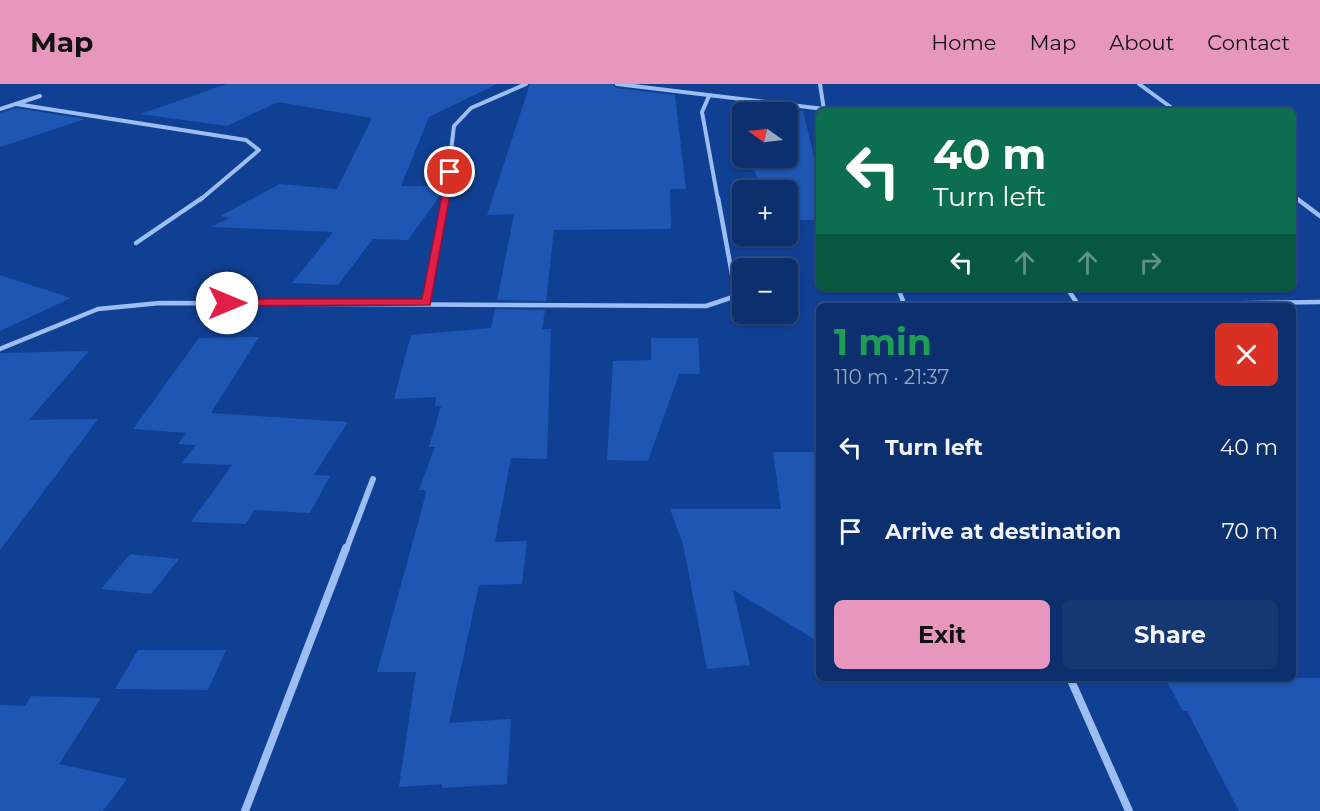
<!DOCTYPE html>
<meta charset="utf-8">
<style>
body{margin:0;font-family:Montserrat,sans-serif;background:#153873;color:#f1f3f6;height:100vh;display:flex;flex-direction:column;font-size:22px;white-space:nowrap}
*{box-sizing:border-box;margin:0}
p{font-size:20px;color:#9aa9c2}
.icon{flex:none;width:33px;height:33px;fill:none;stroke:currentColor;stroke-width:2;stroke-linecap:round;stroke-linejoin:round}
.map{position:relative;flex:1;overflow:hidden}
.drawer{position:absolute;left:816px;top:219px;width:480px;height:378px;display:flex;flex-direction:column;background:#0c306e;border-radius:9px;box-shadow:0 2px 4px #0004,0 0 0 2px #2c4b81}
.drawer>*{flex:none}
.guide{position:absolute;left:816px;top:24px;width:480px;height:183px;border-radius:9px;box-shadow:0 2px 4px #0004,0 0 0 2px #2c4b81;background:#0b6e4f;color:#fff;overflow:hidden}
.needle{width:39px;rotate:284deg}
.fabs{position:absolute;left:732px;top:18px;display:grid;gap:12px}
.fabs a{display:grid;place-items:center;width:66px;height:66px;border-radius:9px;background:#0c306e;box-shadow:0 2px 4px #0004,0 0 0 2px #2c4b81;font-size:30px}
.pin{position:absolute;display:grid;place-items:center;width:51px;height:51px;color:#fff;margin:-26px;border:3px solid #fff;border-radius:50%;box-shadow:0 2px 6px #0007}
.me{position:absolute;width:66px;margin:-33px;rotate:90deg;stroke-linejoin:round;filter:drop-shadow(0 0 4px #0008)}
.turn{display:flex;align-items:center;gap:21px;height:126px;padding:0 18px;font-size:27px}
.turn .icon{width:78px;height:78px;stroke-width:2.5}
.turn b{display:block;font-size:42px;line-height:51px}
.lanes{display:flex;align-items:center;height:57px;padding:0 18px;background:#0003;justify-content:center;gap:30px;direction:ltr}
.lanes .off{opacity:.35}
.round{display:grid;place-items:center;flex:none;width:63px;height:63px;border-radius:9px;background:#153873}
.overview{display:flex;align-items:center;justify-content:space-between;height:102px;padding:0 18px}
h1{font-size:36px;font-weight:700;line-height:45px;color:#1e9e55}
.primary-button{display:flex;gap:12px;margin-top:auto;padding:12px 18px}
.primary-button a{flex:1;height:69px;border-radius:9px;background:#e797bd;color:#111;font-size:24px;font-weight:700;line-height:69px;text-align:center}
.primary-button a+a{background:#153873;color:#f1f3f6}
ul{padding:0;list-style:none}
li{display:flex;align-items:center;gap:18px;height:84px;padding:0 18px}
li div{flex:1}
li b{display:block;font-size:22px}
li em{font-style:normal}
header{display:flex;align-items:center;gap:36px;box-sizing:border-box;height:84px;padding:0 30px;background:#e797bd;color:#111}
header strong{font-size:28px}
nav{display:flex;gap:33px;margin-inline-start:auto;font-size:21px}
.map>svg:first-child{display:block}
</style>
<header>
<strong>Map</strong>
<nav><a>Home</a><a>Map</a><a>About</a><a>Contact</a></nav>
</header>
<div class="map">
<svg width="1320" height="727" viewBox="0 0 1320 727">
<rect width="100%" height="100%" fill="#104093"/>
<!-- building -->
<g fill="#1d56b3">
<polygon points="227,0 497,0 429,33 401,102 443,102 442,109 408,156 373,155 338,201 292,199 333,148 210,143 230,134 220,132 280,100 337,105 372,34 278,18 227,42 140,30"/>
<polygon points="530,0 613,0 616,4 675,11 686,105 670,105 671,145 554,146 546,217 497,216 514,130 487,131"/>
<polygon points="16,24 85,35 0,63 0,29"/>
<polygon points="788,25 803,27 819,93 819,136 788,136 788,106 762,106 749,74 788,74"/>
<polygon points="0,191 71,214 0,247"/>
<polygon points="495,225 545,226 542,245 551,245 547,375 511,374 495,458 527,457 522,500 479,501 449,639 511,635 507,700 442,704 442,700 399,703 416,588 377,588 424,417 426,406 419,406 435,363 429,363 441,322 435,322 436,313 394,315 411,251 491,244"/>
<polygon points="259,253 211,329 348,338 314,391 330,392 310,429 254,426 246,440 191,438 232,381 182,379 196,361 178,360 186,349 133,345 199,254"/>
<polygon points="651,254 698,254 700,290 679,290 648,377 607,376 613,277 651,276"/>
<polygon points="89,267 29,336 98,335 0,466 0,269"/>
<polygon points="773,368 819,368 819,558 733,506 750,581 707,585 683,460 670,425 781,425"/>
<polygon points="130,470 179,475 151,510 101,505"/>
<polygon points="138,566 226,566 208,606 115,605"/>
<polygon points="1165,594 1320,594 1320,727 1239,727 1187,627 1183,627"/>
<polygon points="31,612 101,614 59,680 127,695 103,727 0,727 0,621 25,622"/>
</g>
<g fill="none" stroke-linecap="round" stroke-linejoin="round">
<!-- minor-far3 -->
<g stroke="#9cbef3" stroke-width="4">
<polyline points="617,0 824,25"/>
<polyline points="820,0 824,26"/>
<polyline points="1139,0 1176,27"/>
<polyline points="709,12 702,28 718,116"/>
<polyline points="16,20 246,56 259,66 200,116"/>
<polyline points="0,25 40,12"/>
<polyline points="1293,112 1298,116"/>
<polyline points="445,116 454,42 471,24 526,0"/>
</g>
<!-- minor-far2 -->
<g stroke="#9cbef3" stroke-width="4.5">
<polyline points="1296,114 1320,132"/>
<polyline points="136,159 202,114"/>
<polyline points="898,204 905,222"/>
<polyline points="1067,204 1079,222"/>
<polyline points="427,218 445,114"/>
<polyline points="1073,222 1320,218"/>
<polyline points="0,265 98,225 160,219 706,222 736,212 718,114"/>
</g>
<!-- minor-far1 -->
<polyline stroke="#9cbef3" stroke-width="6" points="346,466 373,395"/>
<!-- minor -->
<g stroke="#9cbef3" stroke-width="8">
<polyline points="1070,594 1129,727"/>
<polyline points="245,727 346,464"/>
</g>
</g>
<!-- route -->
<polygon fill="#e11d48" stroke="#92132f" stroke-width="1.5" points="447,86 454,88 430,221 227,222 221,219 227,215 422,215"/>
</svg>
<div class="fabs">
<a><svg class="needle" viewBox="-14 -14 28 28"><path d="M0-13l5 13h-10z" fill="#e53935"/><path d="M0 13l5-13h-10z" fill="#9aa9c2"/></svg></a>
<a>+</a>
<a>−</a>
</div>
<div class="pin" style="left:450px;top:88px;background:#d93025"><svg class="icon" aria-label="arrive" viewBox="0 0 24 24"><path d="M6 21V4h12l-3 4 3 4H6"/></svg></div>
<svg class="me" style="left:227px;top:219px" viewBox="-20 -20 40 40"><circle r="19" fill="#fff"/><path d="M0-13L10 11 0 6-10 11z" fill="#e11d48"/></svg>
<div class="guide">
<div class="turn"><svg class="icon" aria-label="left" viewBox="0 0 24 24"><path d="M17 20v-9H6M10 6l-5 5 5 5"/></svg><div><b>40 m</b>Turn left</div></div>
<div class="lanes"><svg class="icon" aria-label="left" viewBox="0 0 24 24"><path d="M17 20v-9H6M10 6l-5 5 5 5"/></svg><svg class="icon off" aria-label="ahead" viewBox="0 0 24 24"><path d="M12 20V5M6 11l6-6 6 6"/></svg><svg class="icon off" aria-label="ahead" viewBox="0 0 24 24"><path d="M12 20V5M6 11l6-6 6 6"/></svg><svg class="icon off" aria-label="right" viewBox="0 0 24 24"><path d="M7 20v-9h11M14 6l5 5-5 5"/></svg></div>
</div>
<section class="drawer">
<div class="overview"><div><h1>1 min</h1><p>110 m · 21:37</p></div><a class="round" style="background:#d93025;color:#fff"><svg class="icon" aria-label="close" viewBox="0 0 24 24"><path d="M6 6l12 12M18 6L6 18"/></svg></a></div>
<ul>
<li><svg class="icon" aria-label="left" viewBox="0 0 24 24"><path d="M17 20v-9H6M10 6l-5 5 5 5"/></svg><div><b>Turn left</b></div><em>40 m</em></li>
<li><svg class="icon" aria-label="arrive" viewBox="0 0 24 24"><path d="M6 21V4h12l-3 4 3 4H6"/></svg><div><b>Arrive at destination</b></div><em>70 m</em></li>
</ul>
<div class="primary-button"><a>Exit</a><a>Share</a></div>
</section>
</div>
